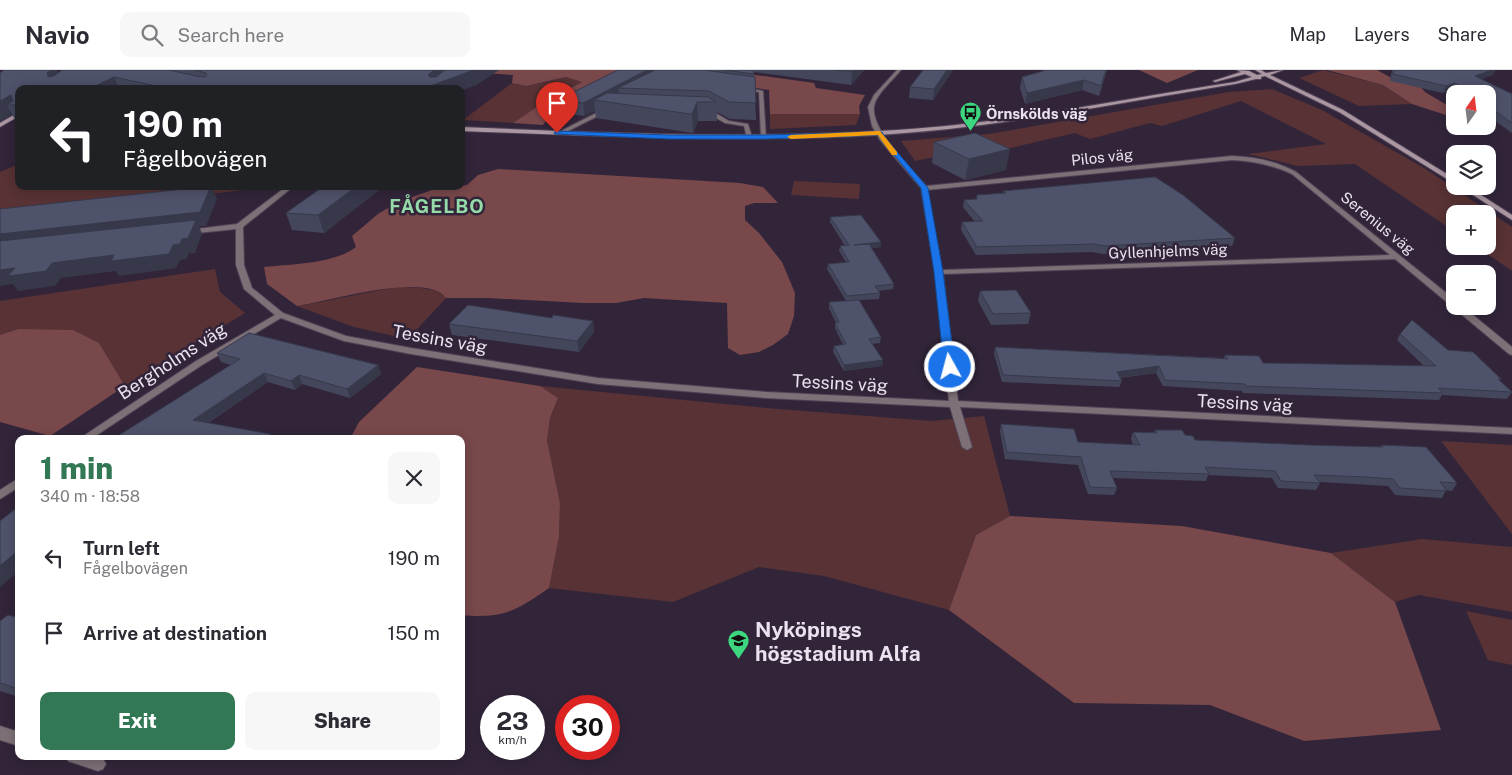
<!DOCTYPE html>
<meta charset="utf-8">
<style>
body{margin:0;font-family:"Public Sans",sans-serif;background:#f7f7f7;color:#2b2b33;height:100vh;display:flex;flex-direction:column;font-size:19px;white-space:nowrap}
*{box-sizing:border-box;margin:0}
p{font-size:16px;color:#7c7c81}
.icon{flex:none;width:28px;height:28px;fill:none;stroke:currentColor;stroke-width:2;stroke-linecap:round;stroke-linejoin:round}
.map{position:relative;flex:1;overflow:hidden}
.drawer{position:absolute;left:15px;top:365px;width:450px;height:325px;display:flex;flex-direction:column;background:#fff;border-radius:10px;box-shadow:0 2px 12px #0003}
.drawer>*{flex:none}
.hud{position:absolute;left:15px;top:15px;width:450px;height:105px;border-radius:10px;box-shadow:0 2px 12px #0003;background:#202124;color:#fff;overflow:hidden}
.needle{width:32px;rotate:14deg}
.tools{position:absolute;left:1446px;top:15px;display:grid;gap:10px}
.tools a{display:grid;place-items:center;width:50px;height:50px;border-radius:10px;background:#fff;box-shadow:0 2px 12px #0003;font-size:25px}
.speed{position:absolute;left:480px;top:625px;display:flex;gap:10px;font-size:25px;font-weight:700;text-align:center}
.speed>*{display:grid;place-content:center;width:65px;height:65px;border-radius:50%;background:#fff;box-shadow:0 2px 12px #0003;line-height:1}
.speed small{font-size:12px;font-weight:400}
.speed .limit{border:8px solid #d22;background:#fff;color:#111}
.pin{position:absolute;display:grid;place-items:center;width:42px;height:42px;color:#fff;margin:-51px -21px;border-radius:50% 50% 50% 0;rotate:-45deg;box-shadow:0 0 5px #0007}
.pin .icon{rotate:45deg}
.me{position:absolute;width:55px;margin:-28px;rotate:353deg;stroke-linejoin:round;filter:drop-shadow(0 0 4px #0008)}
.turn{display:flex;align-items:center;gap:18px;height:105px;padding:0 25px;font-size:22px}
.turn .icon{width:65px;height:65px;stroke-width:2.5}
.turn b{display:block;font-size:35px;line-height:42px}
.round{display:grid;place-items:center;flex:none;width:52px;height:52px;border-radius:10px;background:#f7f7f7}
.summary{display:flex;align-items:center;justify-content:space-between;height:85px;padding:0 25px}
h1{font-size:30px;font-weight:800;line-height:38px;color:#337855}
.button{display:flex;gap:10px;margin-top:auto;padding:10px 25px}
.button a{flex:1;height:58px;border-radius:10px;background:#337855;color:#fff;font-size:20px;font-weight:800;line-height:58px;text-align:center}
.button a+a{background:#f7f7f7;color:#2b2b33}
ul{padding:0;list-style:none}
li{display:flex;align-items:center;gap:15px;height:75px;padding:0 25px}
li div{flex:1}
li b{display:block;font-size:19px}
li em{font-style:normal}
header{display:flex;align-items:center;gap:30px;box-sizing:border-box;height:70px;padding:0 25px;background:#fff;border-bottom:1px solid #e1e1e2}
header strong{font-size:24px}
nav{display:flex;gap:28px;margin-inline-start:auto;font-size:18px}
.search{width:350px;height:45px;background:#f7f7f7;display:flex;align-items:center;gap:12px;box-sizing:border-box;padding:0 18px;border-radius:10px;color:#7c7c81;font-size:19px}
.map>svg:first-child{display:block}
</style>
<header>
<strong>Navio</strong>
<div class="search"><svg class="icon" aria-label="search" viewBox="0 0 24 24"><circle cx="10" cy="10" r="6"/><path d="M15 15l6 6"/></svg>Search here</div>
<nav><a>Map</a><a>Layers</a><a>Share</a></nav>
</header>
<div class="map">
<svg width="1512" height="705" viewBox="0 0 1512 705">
<rect width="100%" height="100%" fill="#32253a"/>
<!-- green -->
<g fill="#583234">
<polygon points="1323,0 1383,15 1412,34 1359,36 1299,8"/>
<polygon points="566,7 583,12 538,36 513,53 463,50 512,13 526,16"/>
<polygon points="1272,19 1322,40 1424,98 1512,157 1512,201 1476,176 1488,176 1488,144 1455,144 1455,162 1355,94 1298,96 1248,84 1326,74 1241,31 1162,56 1150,53 1090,69 1075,63 994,82 982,77 915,91 901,71 989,64 1229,22"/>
<polygon points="770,44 860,44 856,55 770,59"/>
<polygon points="19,94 19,116 277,116 0,149 0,102"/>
<polygon points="794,111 860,114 859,129 791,125"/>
<polygon points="215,199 220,222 245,243 125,316 99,273 18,259 0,265 0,231"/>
<path d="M 402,217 C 415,218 438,217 446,228 L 408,269 L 354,257 L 297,236 C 332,231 366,221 402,217 Z"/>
<polygon points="540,316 766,338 932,351 984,346 1010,446 976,465 949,540 824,506 759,497 673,532 549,518 559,467 560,433 547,370 550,348 558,328"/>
<polygon points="1441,371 1512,375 1512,464"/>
<polygon points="1422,469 1512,477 1512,542 1419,525 1395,532 1331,483"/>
<polygon points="1466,541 1512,550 1512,595 1488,590"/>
</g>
<!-- forest -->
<g fill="#78484b">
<polygon points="472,0 688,0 734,2 814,13 816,18 865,25 859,36 860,44 770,44 769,20 670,5 560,31 543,55 513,53 538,36 582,12 566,7 526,16 512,13 513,5 469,2"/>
<polygon points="1139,0 1198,0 1167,13"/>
<polygon points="1327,0 1377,0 1397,11 1418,14 1425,22 1455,40 1455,48 1412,34 1383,15"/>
<path d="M 498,99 L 740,113 L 763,117 L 778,133 L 754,133 L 745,136 L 745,150 L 759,163 L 782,192 L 795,223 L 794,246 L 788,264 L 773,275 L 759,282 L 740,285 L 728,278 L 727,233 L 644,228 L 616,233 L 583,233 L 487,228 L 446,228 C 426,201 327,232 297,236 L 267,214 L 264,197 C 291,194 334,194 356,177 L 352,166 L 378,144 L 398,132 L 432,120 L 467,115 L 478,105 Z"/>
<polygon points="18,259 73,260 99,273 125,316 50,366 0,352 0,265"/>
<path d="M 417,297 L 540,316 L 558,328 L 550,348 L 547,370 L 560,433 L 559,467 L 549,518 C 516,541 503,549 461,545 L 461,369 L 350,369 L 359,352 Z"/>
<polygon points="1010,446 1182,456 1331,483 1395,532 1441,660 1304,671 1210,635 1074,633 949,540 976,465"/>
</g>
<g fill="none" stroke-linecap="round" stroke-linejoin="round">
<defs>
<g id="street">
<path d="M 897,0 L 901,0 C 894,9 875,25 874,37 C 871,60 911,99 926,116 L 1232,86 C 1255,87 1276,91 1296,102 L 1455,230 L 1455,236 L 1462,236 L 1512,277 L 1512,285 L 1509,284 L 1395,189 L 943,204 L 958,331 L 1512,358 L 1512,364 L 960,337 L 972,377 L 967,380 L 962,377 L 950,337 L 766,328 L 598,314 L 411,284 L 344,271 L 281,248 L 202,295 L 91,369 L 79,369 L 196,291 L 275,245 L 244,219 L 236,195 L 236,159 L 188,164 L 184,162 L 188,160 L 237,154 L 287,116 L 294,116 L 243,157 L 244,195 L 252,218 L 283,243 L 346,266 L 411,278 L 598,308 L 766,322 L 949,331 L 935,202 L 921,118 L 880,70 L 872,56 L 868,37 L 874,25 ZM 1232,90 C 1254,91 1272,95 1292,104 L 1390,185 L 942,200 L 927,120 Z"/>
<polygon points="741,17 763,21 766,68 761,67 759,22 739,19"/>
<polygon points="606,38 609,40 608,41 562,64 557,63"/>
<polygon points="705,40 712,41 729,51 748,54 752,67 747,68 744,56 725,53 709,44 703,43 702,42"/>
<polygon points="19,408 19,417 0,429 0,420"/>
<polygon points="0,656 19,662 19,676 0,670"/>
<polygon points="66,686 96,686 103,689 106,694 103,699 98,701 68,691"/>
</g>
<g id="secondary">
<path d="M 1237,0 L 1249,1 L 1257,5 L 1262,4 L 1255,0 L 1261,0 L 1266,3 L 1283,0 L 1270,5 L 1343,40 L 1455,109 L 1455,114 L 1339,42 L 1265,6 L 1261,7 L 1261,9 L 1256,9 L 1235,14 C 1117,33 999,58 879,65 C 740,73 601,66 461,61 L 461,57 C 601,63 740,69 879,61 C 999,55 1116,30 1235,12 L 1252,7 L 1245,4 L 1215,12 L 1213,11 L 1241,2 Z"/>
<polygon points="19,42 19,46 0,57 0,53"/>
<polygon points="1459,116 1467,116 1512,145 1512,150"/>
</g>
</defs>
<!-- street casing -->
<use href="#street" stroke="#504357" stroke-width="2"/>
<!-- secondary casing -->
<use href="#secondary" stroke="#504357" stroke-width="2"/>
<!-- street -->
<use href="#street" fill="#7d7077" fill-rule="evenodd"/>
<!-- secondary -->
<use href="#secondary" fill="#ab97a2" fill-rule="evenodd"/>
</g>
<!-- wall -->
<g fill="#44475c">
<polygon points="4,0 56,0 58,3 62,0 499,0 476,15 461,20 461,19 19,19 19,50 15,50 12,44 0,51"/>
<polygon points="618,0 864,0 851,15 754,2 756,50 730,49 717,42 717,51 698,51 693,63 596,48 595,41 584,46 562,43 560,29"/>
<polygon points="923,0 953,0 933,30 909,28 910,17"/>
<polygon points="1107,0 1099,26 1082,20 1025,34 1020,18 1022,7"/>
<polygon points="1392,0 1495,0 1493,5 1481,9 1512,24 1512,63 1488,46 1488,24 1458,24 1452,20 1443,23 1390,11"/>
<polygon points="934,72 1006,100 965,110 932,93"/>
<polygon points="324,116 384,116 324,163 292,160 286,143"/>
<polygon points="1003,121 1235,168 1232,176 1103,184 1092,182 976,185 961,160 962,152 975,152 963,137 964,130 976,129 977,125 1003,123"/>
<polygon points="830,147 881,172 881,177 872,178 894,214 893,219 878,221 880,223 879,229 859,230 881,267 880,273 872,274 883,290 882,296 844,301 833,282 834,276 843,275 835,258 835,253 836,253 829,238 829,232 846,231 827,199 828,194 846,192 839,181 840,176 845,176 830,152"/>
<polygon points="980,221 1031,243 1028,254 991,255 978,231"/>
<polygon points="552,248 593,251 594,262 579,282 452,265 449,254"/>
<polygon points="1400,264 1448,280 1501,309 1500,311 1512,322 1507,329 1442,325 1439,330 1243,323 1242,321 1163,316 1156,303 1120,308 1122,311 1119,317 1002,312 994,284 995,277 1224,288 1225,285 1263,293 1424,296 1397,270"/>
<polygon points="217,283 378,295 381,304 350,328 302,314 295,320 268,312 208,353 113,369 231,295 221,292"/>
<polygon points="1001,354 1078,372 1133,375 1131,369 1133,362 1154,362 1155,360 1185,365 1195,370 1307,375 1380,377 1382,375 1457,413 1452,421 1446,420 1442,428 1395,425 1388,416 1320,412 1320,413 1316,420 1278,418 1272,408 1208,405 1206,411 1113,408 1117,418 1114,425 1088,424 1078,395 1005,389 1000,361"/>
<polygon points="19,548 19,627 0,621 0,551"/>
</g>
<!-- shaded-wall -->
<g fill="#37394b">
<polygon points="51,0 56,0 61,11 54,18 47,3"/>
<polygon points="434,0 499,0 476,15 461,20 461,19 422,19 428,5"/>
<polygon points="647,0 664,0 618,18 619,28 594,30 595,41 584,46 583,33"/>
<polygon points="854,0 864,0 851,15 852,2"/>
<polygon points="947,0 953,0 933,30 934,19"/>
<polygon points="1492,0 1495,0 1493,5 1471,13 1475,6"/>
<polygon points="114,7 119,19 89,19"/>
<polygon points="1084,10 1082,20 1025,34 1027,23"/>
<polygon points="1455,13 1452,20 1443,23 1446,16"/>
<polygon points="11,25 16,35 7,35 12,44 0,51 0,31"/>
<polygon points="697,32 698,51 693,63 692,44"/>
<polygon points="1010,79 1006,100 965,110 969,89"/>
<polygon points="211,116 217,129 206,156 199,156 202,164 195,183 189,183 186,189 180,190 176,198 119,206 116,201 61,208 55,216 18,221 13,214 0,216 0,200 114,185 169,184 0,180 0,164"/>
<polygon points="357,116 384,116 324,163 318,145"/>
<polygon points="881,172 881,177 854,180 854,175"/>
<polygon points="593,251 594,262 579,282 577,271"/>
<polygon points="883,290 882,296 844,301 844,295"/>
<polygon points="378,295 381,304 350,328 347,319"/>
<polygon points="1159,296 1156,303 1115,308 1117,302"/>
<polygon points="264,303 268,312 198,359 193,350"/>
<polygon points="299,305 302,314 295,320 291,311"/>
<polygon points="270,364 273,369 265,369"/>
<polygon points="19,480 19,501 0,517 0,496"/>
</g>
<!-- building -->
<g fill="#4f526b" stroke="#37394b">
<polygon points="4,0 51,0 47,3 48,7 54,6 62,0 169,0 196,6 205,7 207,5 206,3 194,0 434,0 428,5 430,7 436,7 445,0 474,0 422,19 170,19 114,7 89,19 19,19 19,35 7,35 13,31 11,25 0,31 0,3"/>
<polygon points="618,0 647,0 583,33 560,29"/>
<polygon points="655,0 704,0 755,7 756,33 729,32 709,21 618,18"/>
<polygon points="724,0 754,0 754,4"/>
<polygon points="835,0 854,0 852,2"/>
<polygon points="923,0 947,0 934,19 910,17"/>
<polygon points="1046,0 1106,0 1101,16 1084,10 1027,23 1022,7"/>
<polygon points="1394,0 1492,0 1475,6 1512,24 1512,53 1488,36 1488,24 1470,24 1455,13 1446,16 1393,4"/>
<polygon points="607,23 708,27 716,32 697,32 692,44 690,44 594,30"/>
<polygon points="975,63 1010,79 969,89 934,72"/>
<polygon points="1155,107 1183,125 1235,168 1105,176 1094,174 977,177 962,152 983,151 964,130 977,129 977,125 1006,123 1003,121"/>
<polygon points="211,116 200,142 0,164 0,139"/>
<polygon points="324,116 357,116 318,145 286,143"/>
<polygon points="861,145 881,172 854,175 869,174 894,214 875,216 880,223 847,226 828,194 849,192 840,176 849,175 830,147"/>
<polygon points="196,150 188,168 182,169 180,174 173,175 169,184 111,191 114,185 52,193 46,201 8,206 15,198 0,200 0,171"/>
<polygon points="1016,220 1031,243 993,244 980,221"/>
<polygon points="859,230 881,267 869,269 883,290 844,295 834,276 846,274 835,253 839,252 829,232"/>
<polygon points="468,235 552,248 553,245 593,251 577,271 449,254"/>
<polygon points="1412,250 1448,280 1473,282 1501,309 1498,309 1512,322 1438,318 1443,323 1246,316 1245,314 1165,310 1159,296 1117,302 1122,311 1003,305 995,277 1228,289 1225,285 1259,286 1263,293 1436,296 1400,264"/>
<polygon points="249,263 378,295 347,319 299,305 291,311 264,303 193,350 270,364 265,369 113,369 240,289 217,283"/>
<polygon points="1001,354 1074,359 1078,372 1140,375 1133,362 1157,363 1155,360 1182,360 1185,365 1193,366 1195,370 1307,375 1383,377 1382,375 1426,377 1457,413 1440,412 1447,421 1400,418 1393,409 1367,407 1314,405 1320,413 1281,411 1275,401 1205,397 1209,404 1110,401 1117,418 1090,417 1081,387 1007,382"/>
<polygon points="19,436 19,480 0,496 0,451"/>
<polygon points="8,545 19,548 19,619 0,613 0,551"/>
</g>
<!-- route -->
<polygon fill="#1a73e8" stroke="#114b97" points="557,61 669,65 764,65 882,62 886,69 928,118 943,202 955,297 950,300 944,297 934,202 921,118 878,65 764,69 669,69 555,64 554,63"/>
<!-- slow -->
<polygon fill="#f59e0b" points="880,61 897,82 897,85 892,85 878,65 791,69 787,67 791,65"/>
<!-- icons -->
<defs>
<symbol id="bus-pin" viewBox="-11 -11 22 30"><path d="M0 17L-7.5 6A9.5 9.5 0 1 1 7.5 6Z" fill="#3cd77e" stroke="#32253a"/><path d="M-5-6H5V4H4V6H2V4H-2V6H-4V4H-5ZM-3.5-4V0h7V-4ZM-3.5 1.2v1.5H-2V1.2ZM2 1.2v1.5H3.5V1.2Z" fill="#111"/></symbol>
<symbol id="school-pin" viewBox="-11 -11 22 30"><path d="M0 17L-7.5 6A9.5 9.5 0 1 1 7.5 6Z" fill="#3cd77e" stroke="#32253a"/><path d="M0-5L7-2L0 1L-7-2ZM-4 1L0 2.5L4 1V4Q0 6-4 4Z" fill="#111"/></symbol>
</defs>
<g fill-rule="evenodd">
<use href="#bus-pin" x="958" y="30" width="25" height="34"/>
<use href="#school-pin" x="726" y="558" width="25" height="34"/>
</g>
<g text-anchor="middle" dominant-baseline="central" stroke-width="5" stroke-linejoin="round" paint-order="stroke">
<!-- far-poi labels -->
<g font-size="15" font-weight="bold" fill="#ebe2f0" stroke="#32253a" text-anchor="start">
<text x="986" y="43">Örnskölds väg</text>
</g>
<!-- far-street labels -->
<g font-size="15" fill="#ebe2f0" stroke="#32253a">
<text transform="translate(1102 87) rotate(-6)">Pilos väg</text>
<text transform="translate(1378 153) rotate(39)">Serenius väg</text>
<text transform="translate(1168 181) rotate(-2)">Gyllenhjelms väg</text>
</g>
<!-- street labels -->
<g font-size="18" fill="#ebe2f0" stroke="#32253a">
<text transform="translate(440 269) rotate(10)">Tessins väg</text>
<text transform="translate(172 291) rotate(-33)">Bergholms väg</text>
<text transform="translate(840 313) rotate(3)">Tessins väg</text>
<text transform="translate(1245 333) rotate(3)">Tessins väg</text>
</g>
<!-- far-district labels -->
<g font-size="19" font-weight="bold" letter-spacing="1" fill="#95dcaa" stroke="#32253a">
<text x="437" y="136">FÅGELBO</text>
</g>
<!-- near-poi labels -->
<g font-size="21" font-weight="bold" fill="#ebe2f0" stroke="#32253a" text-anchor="start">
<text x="755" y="559">Nyköpings<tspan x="755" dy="24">högstadium Alfa</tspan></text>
</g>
</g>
</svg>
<div class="tools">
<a><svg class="needle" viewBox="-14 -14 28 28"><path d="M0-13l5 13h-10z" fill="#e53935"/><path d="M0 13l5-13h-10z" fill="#7c7c81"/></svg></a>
<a><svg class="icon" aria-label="layers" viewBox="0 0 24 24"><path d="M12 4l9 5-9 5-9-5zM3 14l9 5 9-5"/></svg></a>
<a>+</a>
<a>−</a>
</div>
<div class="speed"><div>23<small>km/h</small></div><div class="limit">30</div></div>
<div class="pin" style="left:557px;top:63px;background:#d93025"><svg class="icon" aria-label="arrive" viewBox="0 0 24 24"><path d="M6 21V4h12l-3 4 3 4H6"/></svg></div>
<svg class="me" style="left:950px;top:297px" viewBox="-20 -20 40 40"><circle r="17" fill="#1a73e8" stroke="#fff" stroke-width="3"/><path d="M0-11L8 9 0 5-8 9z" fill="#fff"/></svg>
<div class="hud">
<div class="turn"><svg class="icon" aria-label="left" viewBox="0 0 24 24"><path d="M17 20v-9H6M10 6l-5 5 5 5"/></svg><div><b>190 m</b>Fågelbovägen</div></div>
</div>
<section class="drawer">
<div class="summary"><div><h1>1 min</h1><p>340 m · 18:58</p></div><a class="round"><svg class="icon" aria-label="close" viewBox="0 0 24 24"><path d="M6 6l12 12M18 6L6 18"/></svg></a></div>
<ul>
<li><svg class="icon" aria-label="left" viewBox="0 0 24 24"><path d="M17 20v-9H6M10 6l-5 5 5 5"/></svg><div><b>Turn left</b><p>Fågelbovägen</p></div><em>190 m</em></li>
<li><svg class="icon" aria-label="arrive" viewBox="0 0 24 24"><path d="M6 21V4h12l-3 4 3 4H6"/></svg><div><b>Arrive at destination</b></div><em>150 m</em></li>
</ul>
<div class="button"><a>Exit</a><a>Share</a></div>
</section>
</div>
